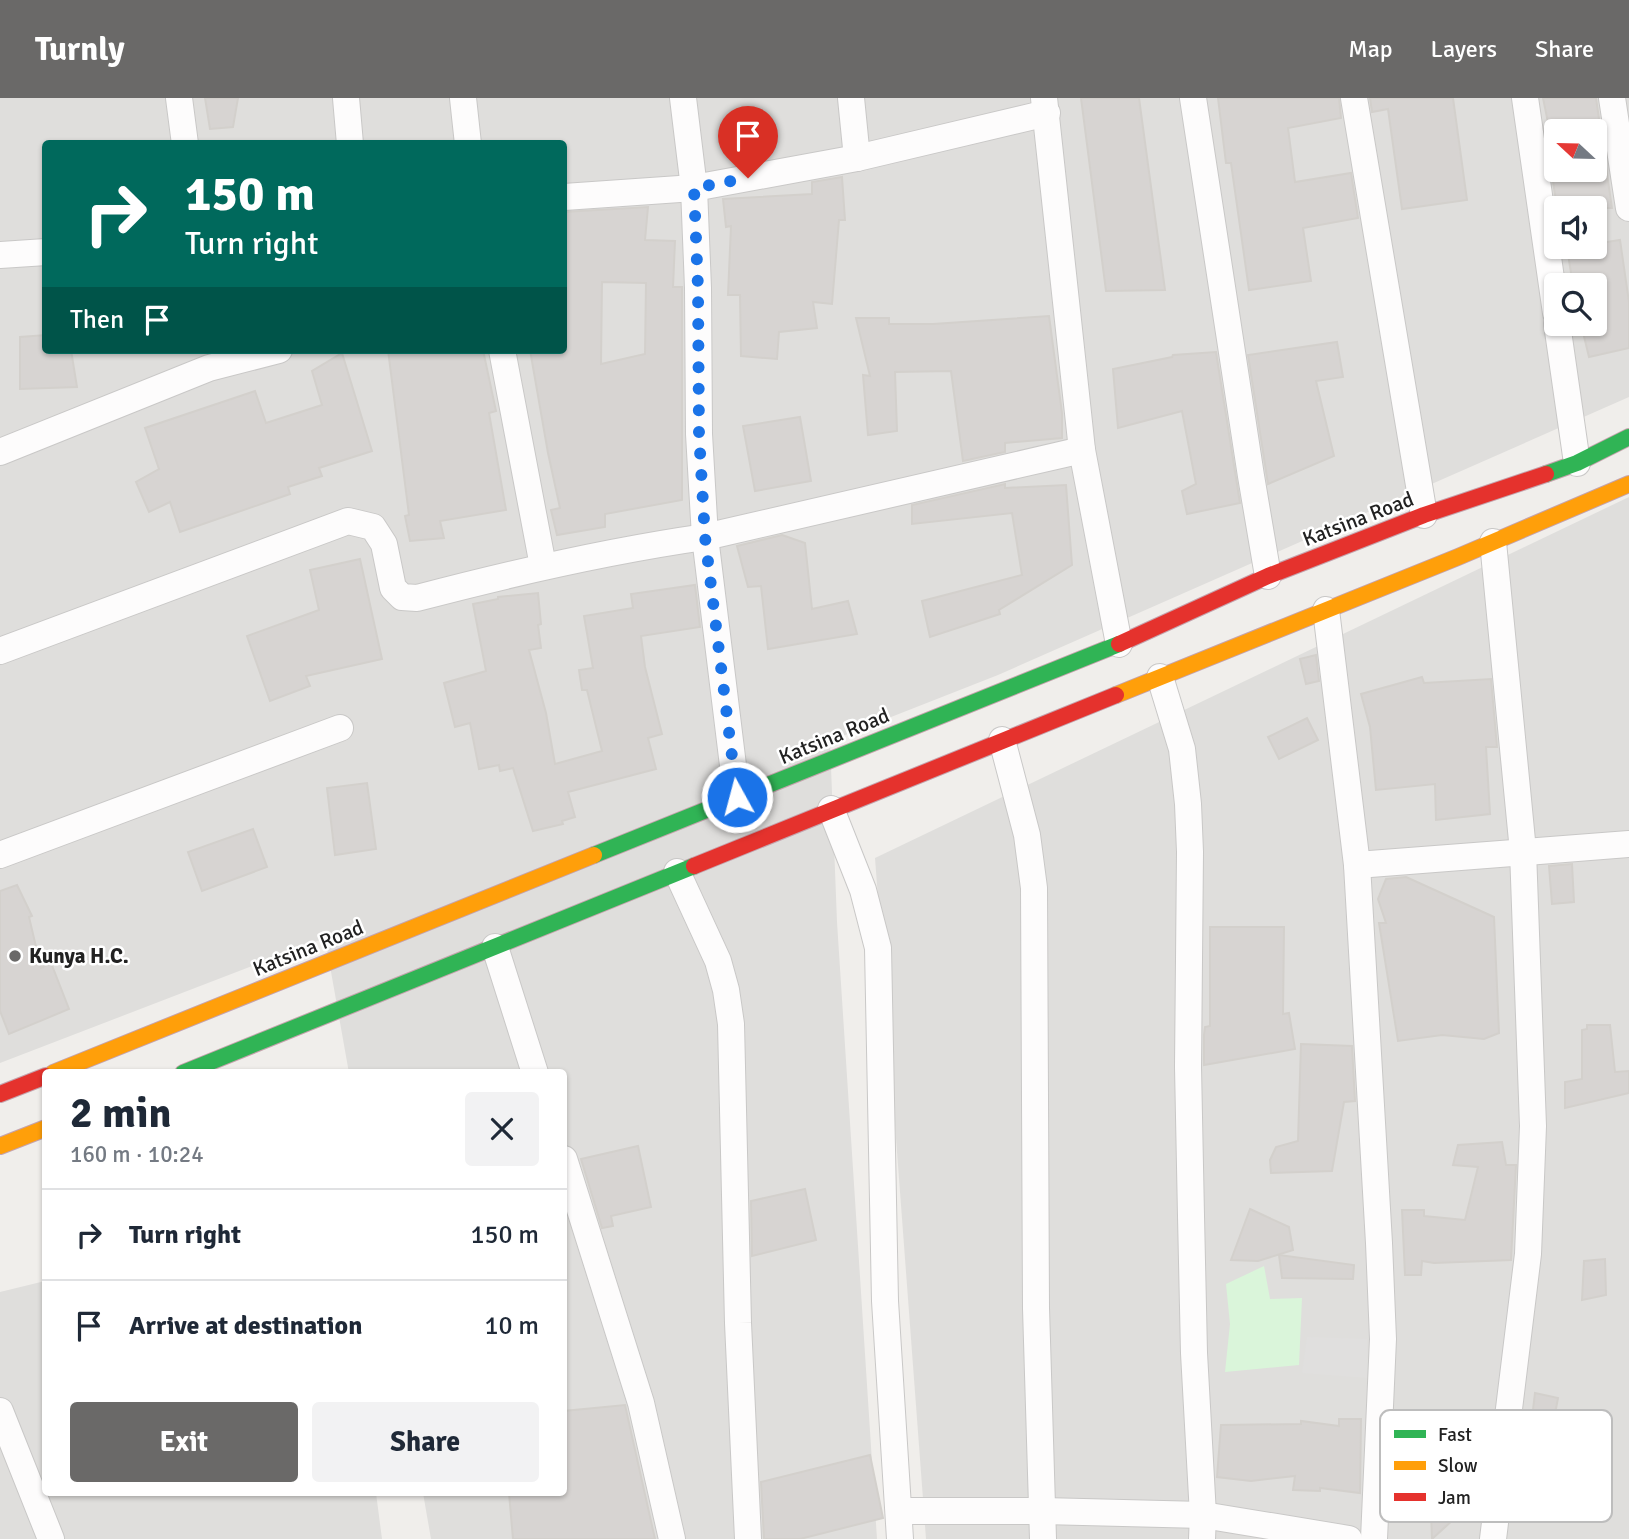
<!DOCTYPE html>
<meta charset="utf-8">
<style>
body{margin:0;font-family:Signika,sans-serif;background:#f2f2f3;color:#1f2937;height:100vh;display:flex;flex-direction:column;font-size:26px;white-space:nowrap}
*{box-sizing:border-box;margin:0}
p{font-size:23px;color:#747a83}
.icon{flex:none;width:38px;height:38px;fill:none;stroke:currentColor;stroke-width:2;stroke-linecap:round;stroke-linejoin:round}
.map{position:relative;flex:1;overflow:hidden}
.side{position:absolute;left:42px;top:971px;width:525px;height:427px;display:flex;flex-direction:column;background:#fff;border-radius:7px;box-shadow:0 2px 5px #0004}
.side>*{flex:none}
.banner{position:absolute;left:42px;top:42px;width:525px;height:214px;border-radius:7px;box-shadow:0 2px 5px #0004;background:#00695c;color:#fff;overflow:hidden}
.needle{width:46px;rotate:292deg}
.controls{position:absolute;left:1544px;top:21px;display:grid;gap:14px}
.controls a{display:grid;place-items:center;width:63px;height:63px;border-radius:7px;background:#fff;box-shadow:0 2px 5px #0004;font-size:35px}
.pin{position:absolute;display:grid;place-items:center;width:60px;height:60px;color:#fff;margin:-72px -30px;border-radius:50% 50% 50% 0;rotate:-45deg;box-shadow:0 0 7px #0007}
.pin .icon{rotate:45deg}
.me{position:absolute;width:77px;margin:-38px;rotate:353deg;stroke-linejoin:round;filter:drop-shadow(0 0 5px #0008)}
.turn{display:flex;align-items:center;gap:24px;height:147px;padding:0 28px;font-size:32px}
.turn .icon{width:91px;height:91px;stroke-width:2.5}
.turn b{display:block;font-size:49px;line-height:60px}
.then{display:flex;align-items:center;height:66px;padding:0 28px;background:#0003;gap:14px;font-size:26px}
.round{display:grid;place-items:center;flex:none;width:74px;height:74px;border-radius:7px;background:#f2f2f3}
.headline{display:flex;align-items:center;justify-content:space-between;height:119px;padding:0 28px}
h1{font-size:42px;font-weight:800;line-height:52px}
.primary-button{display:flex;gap:14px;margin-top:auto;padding:14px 28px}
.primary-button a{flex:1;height:80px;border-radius:7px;background:#6a6968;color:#fff;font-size:28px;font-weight:800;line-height:80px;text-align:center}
.primary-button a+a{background:#f2f2f3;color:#1f2937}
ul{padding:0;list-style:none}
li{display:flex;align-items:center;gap:21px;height:91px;padding:0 28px;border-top:2px solid #e0e1e3}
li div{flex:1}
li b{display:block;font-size:26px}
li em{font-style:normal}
header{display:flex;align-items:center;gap:42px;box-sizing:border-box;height:98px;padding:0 35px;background:#6a6968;color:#fff}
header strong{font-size:33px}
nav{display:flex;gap:38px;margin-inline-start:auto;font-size:24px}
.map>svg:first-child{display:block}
</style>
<header>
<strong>Turnly</strong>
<nav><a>Map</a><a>Layers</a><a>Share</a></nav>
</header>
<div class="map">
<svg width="1629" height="1441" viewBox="0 0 1629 1441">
<rect width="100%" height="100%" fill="#f0eeeb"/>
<!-- residential -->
<g fill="#dfdedc" fill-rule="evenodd">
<path d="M 0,0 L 1629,0 L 1629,299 L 998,577 L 830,643 L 837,824 L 877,1441 L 431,1441 L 423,1395 L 564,1395 L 564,975 L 349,975 L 325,840 L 0,965 ZM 1556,33 L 1594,33 L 1594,72 L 1556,72 ZM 46,46 L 564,46 L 564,252 L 46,252 ZM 1556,110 L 1594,110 L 1594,149 L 1556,149 ZM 1556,187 L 1594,187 L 1594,226 L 1556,226 Z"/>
<polygon points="1629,399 1629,1441 926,1441 875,760"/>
<polygon points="45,1183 46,1395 376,1395 382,1441 0,1441 0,1194"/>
</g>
<!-- park -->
<polygon fill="#daf5da" points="1264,1168 1270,1201 1302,1200 1299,1267 1225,1274 1230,1226 1226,1186"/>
<!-- parking -->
<polygon fill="#e0dfde" points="1307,1239 1367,1241 1368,1280 1302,1275"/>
<!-- building -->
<g fill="#d7d4d2" stroke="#d3d0cc" stroke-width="2" fill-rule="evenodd">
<polygon points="205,0 238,0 233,29 210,31"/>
<polygon points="1081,0 1139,0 1165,192 1106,193"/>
<polygon points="1218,0 1339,0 1341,20 1288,30 1295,84 1351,75 1358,120 1303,130 1311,183 1249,192 1231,65 1226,65"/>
<polygon points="1370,0 1453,0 1467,102 1402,111 1388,11 1372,14"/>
<path d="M 1543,0 L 1596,0 L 1612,110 L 1557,110 L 1548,50 L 1553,49 ZM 1556,33 L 1594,33 L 1594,72 L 1556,72 Z"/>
<polygon points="842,79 845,122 839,122 832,206 813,204 817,230 779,234 777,261 741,258 740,197 728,197 731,128 726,129 723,101 812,96 812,84"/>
<path d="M 648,109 L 645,142 L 675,143 L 673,189 L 682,189 L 682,402 L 605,416 L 605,429 L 557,437 L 551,412 L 560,410 L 548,355 L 530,252 L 564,252 L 564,114 ZM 602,184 L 646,185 L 645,256 L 601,266 Z"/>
<polygon points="1620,142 1629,204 1629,250 1589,259 1581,226 1594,226 1594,187 1573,187 1567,150 1594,149 1594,146"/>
<polygon points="1049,218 1062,315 1062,340 1005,345 1005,354 963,363 951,273 895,274 897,333 868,337 863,277 870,278 856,220 889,220 889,226 933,226"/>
<polygon points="46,237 46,252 71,252 77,289 20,291 20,239"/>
<polygon points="1337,244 1343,279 1316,283 1334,358 1268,386 1248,257"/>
<polygon points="388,252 483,252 496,313 489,315 506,412 440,423 444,440 410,443 405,418 409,417"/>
<polygon points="1216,254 1240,405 1187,416 1182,393 1196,386 1182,313 1118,330 1113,271 1172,259 1173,257"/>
<polygon points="342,255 372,353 319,370 322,378 288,389 290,396 180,434 170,404 149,414 136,384 159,371 145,330 255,293 266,325 322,307 312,273"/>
<polygon points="800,319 811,383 755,393 743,328"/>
<polygon points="1005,386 1005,390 1066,387 1072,467 999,512 1000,516 930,539 922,503 1022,477 1012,415 912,426 912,407"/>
<polygon points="782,437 805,445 812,511 848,503 857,536 768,551 761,488 748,489 737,448"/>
<polygon points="360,461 382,561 306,578 310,588 270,603 247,538 319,512 310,472"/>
<polygon points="695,487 700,529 641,538 645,569 662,636 648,640 656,671 568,694 575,719 562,723 563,726 533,733 513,670 500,673 499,667 479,671 470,625 455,629 444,585 486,573 473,506 498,501 498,499 538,495 541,526 538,527 541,550 529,552 546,615 555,666 602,653 587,592 582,592 579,572 593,570 584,518 633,510 631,496"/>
<polygon points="1316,557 1319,583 1306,586 1300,561"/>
<polygon points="1422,579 1424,585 1491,581 1497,649 1486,649 1490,716 1436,722 1435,686 1376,692 1370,629 1361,596"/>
<polygon points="1307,620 1318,642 1279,661 1268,639"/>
<polygon points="367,685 376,751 335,757 327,690"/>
<polygon points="253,731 267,769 202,793 188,754"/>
<polygon points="1572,766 1574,804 1552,806 1549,768"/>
<polygon points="1406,779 1494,819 1499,935 1484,941 1442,937 1398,943 1379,825 1386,825 1378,801 1386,781"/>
<polygon points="17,787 32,818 29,819 41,870 51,865 69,911 9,936 0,913 0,793"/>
<polygon points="1210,829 1284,829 1283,916 1289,915 1295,951 1204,967 1204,937 1205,929 1210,928"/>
<polygon points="1587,927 1610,927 1615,974 1629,973 1629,995 1565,1010 1565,984 1582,981 1582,932 1587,931"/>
<polygon points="1301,946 1352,948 1355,1003 1344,1004 1332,1073 1271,1075 1270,1062 1276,1049 1298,1043"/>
<polygon points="1502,1044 1506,1067 1516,1067 1511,1162 1434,1165 1422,1163 1421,1177 1405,1177 1402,1112 1424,1112 1424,1118 1465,1122 1478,1069 1453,1067 1458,1047"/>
<polygon points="638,1048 651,1109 611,1118 613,1128 602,1130 581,1061"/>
<polygon points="805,1091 816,1142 752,1158 751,1103"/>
<polygon points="1250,1111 1289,1129 1293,1152 1258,1163 1231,1162"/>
<polygon points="1279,1157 1354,1167 1353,1181 1282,1180"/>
<polygon points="1605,1161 1606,1197 1582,1202 1584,1163"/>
<polygon points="1535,1295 1558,1300 1553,1327 1532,1320"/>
<polygon points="625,1307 655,1441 513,1441 509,1395 564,1395 564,1313"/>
<polygon points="1339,1321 1361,1321 1360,1395 1320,1390 1320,1393 1293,1392 1295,1378 1251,1383 1217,1379 1221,1327 1301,1326 1301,1323 1339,1328"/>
<polygon points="870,1357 883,1420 800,1441 764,1441 761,1384"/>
<polygon points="1393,1373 1468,1377 1465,1411 1432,1441 1431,1414 1391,1413"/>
</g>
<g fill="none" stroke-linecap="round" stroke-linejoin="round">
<defs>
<g id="street">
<polyline points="179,0 185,46"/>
<polyline points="346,0 350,46"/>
<polyline points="463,0 468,46"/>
<polyline points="683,0 694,90 698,190 699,336 705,439 737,700"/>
<polyline points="851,0 857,60"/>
<polyline points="1044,0 1082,352 1119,546"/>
<polyline points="1193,0 1251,378 1268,478"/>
<polyline points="1354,0 1424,417"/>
<polyline points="1525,0 1556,215"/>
<polyline points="1612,0 1629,110"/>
<polyline points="564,99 694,90 857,60 1047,15"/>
<polyline points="0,157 46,154"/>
<polyline points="1557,226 1577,365"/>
<polyline points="502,252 543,468"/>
<polyline points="0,354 209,270 279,252"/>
<polyline points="1493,444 1523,753 1533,1028 1528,1156 1493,1441"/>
<polyline points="1326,512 1357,767 1379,1145 1383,1241 1374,1441"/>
<path d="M 0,553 L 348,423 L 373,429 L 384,446 L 393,490 L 402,499 L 417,500 C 512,475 607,453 705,439 L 1082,352"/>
<polyline points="1160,579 1182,651 1188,706 1190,754 1188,969 1191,1118 1194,1255 1203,1417 1202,1441"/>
<polyline points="1002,642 1027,737 1034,790 1036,1210 1043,1441"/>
<polyline points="831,711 863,792 878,850 885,1203 900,1441"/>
<polyline points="0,757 340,630"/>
<polyline points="1357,767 1629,746"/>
<polyline points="677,774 718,863 726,892 731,926 738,1225 748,1441"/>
<polyline points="495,849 535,975"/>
<polyline points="564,1061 641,1305 672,1441"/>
<polyline points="0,1313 51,1441"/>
<polyline points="899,1413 1043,1413 1203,1417 1349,1441"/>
</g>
<g id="fast">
<polyline points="1546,376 1577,365 1629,339"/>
<polyline points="594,757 1119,546"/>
<polyline points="183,975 694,768"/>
</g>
<g id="slow">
<polyline points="1116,597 1458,459 1629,386"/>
<polyline points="53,975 594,757"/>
<polyline points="0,1048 46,1030"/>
</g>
<g id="jam">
<polyline points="1119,546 1268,478 1424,417 1546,376"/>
<polyline points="694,768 1116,597"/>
<polyline points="0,996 46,978"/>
</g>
</defs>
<!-- street casing -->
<use href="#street" stroke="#c9c8c7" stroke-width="28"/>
<!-- fast casing -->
<use href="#fast" stroke="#c5a2ac" stroke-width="18"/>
<!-- slow casing -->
<use href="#slow" stroke="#c5a2ac" stroke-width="18"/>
<!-- jam casing -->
<use href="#jam" stroke="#c5a2ac" stroke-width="18"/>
<!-- street -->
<use href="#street" stroke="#fdfcfc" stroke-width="26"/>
<!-- fast -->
<use href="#fast" stroke="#30b455" stroke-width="16"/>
<!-- slow -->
<use href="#slow" stroke="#ff9f0a" stroke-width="16"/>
<!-- jam -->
<use href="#jam" stroke="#e5322d" stroke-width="16"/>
</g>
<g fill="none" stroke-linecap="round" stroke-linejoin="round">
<!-- route -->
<polyline stroke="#1a73e8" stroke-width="12" stroke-dasharray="0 21.6" points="737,699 705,439 699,336 698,190 694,90 748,80"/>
</g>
<!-- markers -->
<circle fill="#6a6968" stroke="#fff" stroke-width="2.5" cx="15" cy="858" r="7"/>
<g text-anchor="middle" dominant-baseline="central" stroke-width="5" stroke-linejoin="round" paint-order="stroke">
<!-- street labels -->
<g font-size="21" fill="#222" stroke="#fff">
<text transform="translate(1358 421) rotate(-21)">Katsina Road</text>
<text transform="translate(834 638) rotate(-22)">Katsina Road</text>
<text transform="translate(308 850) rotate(-22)">Katsina Road</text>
</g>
<!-- poi labels -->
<g font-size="21" font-weight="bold" fill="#222" stroke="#fff" text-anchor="start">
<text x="29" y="858">Kunya H.C.</text>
</g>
</g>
<!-- legend -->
<rect x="1380" y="1312" width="232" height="112" rx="10" fill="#fff" stroke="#bdbdbd" stroke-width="2"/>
<rect x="1394" y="1332" width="32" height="8" fill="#30b455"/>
<rect x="1394" y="1363" width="32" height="9" fill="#ff9f0a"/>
<rect x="1394" y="1395" width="32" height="8" fill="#e5322d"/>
<g font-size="19" fill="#222">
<text x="1438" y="1343">Fast</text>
<text x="1438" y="1374">Slow</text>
<text x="1438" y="1406">Jam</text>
</g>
</svg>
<div class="controls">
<a><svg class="needle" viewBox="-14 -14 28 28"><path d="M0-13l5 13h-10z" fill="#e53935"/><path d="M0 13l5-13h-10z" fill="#747a83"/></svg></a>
<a><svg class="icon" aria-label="sound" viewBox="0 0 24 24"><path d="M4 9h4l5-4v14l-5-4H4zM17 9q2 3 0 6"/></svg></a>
<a><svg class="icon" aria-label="search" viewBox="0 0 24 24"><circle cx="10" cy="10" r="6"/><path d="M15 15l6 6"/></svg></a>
</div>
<div class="pin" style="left:748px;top:80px;background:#d93025"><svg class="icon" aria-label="arrive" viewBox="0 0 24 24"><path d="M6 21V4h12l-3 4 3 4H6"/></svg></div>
<svg class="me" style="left:737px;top:699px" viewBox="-20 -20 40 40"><circle r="17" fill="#1a73e8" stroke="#fff" stroke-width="3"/><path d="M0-11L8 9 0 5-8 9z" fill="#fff"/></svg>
<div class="banner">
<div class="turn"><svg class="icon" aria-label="right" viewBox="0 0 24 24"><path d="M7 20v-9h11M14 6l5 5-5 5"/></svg><div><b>150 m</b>Turn right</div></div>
<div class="then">Then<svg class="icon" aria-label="arrive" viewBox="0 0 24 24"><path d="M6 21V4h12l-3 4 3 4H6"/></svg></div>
</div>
<section class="side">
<div class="headline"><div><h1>2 min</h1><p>160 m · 10:24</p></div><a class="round"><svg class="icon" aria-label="close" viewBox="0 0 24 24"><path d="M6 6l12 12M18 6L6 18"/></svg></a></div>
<ul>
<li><svg class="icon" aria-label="right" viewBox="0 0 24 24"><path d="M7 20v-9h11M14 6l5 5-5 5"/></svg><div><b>Turn right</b></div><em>150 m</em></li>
<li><svg class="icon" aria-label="arrive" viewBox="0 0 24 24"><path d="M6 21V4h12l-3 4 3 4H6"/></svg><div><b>Arrive at destination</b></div><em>10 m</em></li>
</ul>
<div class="primary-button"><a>Exit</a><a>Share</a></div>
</section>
</div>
